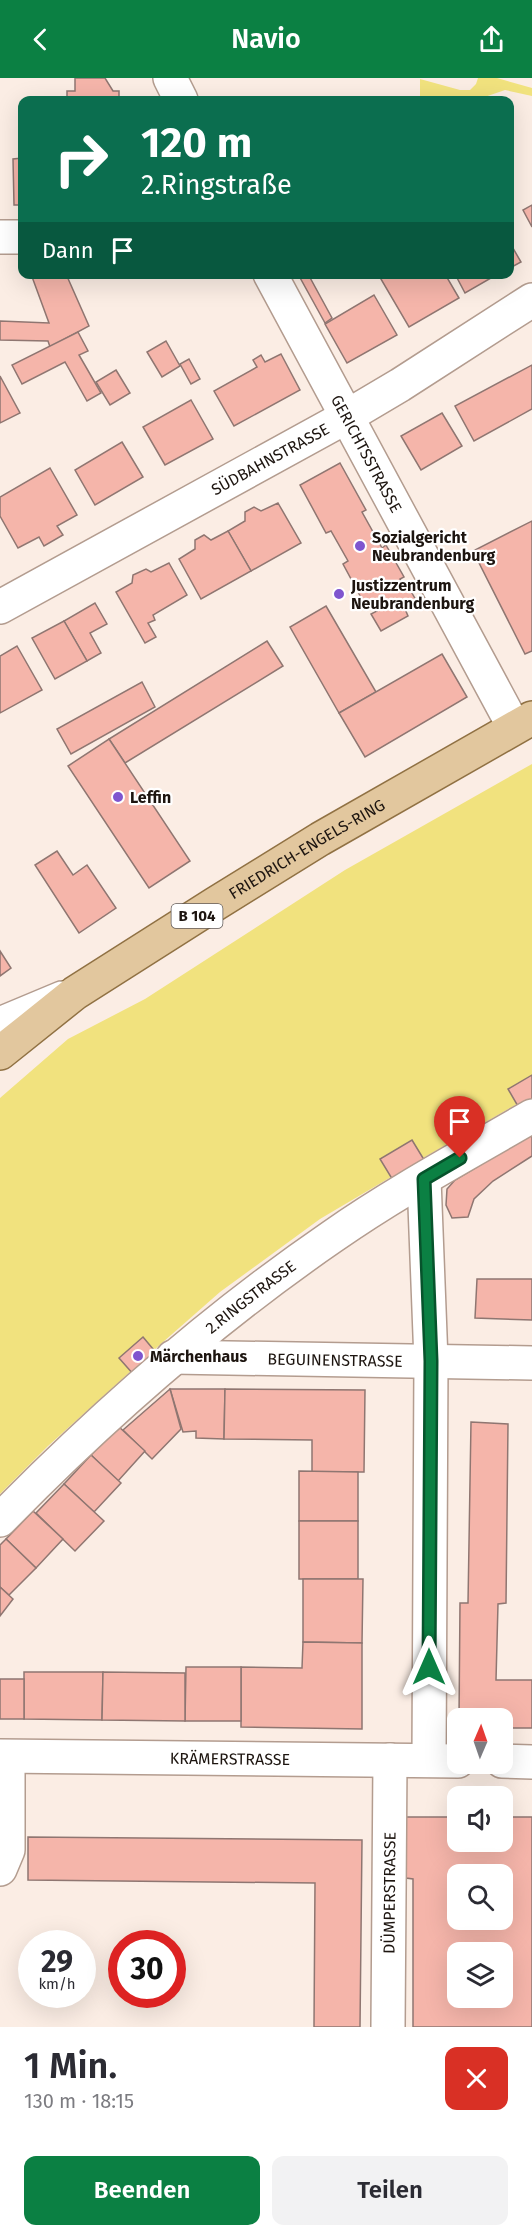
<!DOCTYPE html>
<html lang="de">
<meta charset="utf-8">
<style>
body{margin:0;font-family:"Fira Sans",sans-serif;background:#f2f2f3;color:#2b2b33;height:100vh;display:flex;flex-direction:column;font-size:22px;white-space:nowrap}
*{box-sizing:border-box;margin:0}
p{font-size:20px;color:#7c7c81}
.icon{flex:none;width:33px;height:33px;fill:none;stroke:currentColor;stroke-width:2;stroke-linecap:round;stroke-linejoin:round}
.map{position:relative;height:1949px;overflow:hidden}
.side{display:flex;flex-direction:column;background:#fff;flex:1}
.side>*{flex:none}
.top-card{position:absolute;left:18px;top:18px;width:496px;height:183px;border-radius:12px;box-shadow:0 6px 24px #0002;background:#0b6e4f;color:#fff;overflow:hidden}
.needle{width:39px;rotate:2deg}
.fabs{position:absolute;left:447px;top:1630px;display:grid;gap:12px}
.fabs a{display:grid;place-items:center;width:66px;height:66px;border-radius:12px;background:#fff;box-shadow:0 6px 24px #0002;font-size:30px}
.speed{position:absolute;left:18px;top:1852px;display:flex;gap:12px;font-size:30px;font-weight:700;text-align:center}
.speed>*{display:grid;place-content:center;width:78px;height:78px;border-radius:50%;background:#fff;box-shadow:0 6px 24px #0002;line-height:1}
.speed small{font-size:15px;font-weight:400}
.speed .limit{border:9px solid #d22;background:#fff;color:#111}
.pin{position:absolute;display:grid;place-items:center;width:51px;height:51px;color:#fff;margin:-62px -26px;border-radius:50% 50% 50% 0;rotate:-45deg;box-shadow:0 0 6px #0007}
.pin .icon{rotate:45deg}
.me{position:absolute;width:66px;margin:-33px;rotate:0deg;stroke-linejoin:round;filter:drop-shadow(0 0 4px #0008)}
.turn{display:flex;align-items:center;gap:21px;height:126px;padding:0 24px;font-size:27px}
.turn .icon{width:78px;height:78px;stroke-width:2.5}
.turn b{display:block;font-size:42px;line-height:51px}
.then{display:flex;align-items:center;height:57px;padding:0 24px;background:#0003;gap:12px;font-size:22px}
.round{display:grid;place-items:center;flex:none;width:63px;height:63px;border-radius:12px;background:#f2f2f3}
.summary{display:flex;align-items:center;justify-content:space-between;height:102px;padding:0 24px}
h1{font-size:36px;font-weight:600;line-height:45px}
.action{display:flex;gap:12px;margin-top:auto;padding:12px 24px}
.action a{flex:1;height:69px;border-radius:12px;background:#0b8043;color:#fff;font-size:24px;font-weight:600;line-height:69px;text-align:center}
.action a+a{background:#f2f2f3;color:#2b2b33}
header{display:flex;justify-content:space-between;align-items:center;height:78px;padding:0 24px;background:#0b8043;color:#fff;font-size:27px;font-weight:600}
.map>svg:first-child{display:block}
</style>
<header><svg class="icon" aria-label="back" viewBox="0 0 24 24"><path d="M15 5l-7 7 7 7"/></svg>Navio<svg class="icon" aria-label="share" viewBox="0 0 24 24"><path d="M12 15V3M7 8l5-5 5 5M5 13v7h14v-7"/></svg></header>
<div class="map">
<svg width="532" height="1949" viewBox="0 0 532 1949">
<rect width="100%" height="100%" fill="#fbede4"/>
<!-- green -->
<g fill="#f1e27e">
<polygon points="478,0 497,0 532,10 532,18 505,12 476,22 420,22 420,1 460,12 470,12 476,6"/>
<polygon points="532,686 532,997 517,1026 423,1080 380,1081 391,1099 320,1141 220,1214 154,1272 143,1260 119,1280 131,1293 48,1368 0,1416 0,1020 68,961 145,921 345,792"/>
</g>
<!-- building -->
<g fill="#f5b5aa" stroke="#8f7671" stroke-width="1.5" fill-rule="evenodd">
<polygon points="75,0 105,0 113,13 119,13 119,22 67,22 67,13 75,13"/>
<polygon points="22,80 22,127 14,127 13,81"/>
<polygon points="532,127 532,149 523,132"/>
<polygon points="510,165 521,184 510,190"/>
<polygon points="31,196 66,196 89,248 50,269 48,263 0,262 0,243 49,245"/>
<polygon points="298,196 308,196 332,240 325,245"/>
<polygon points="378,196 445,196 459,220 409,249"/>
<polygon points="455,196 498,196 465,215"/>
<polygon points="374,217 397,257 347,285 325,246"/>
<polygon points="78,254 88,273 79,277 101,315 87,323 65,284 22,306 12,287"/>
<polygon points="166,263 180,288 162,299 147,274"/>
<polygon points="281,276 300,312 234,348 214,313 257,289 253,282 261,277 265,284"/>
<polygon points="189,281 200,301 191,306 180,286"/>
<polygon points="532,287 532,331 474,363 455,328"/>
<polygon points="116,292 130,315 110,327 96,304"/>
<polygon points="0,298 20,335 0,345"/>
<polygon points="191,322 213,361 165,387 143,349"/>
<polygon points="442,335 462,368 421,392 401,358"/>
<polygon points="122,364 143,399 95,427 75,392"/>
<polygon points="340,385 366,432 362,434 382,470 386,467 404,499 400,501 405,510 408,508 417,524 405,531 408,538 381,553 371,536 377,533 371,522 364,525 343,486 348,483 331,453 326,455 300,407"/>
<polygon points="50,390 77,437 57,448 63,457 44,468 39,459 18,470 0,438 0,419"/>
<polygon points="278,425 301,465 251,493 228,453 245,443 245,434 254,429 261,433"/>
<polygon points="532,443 532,573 525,576 473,473"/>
<polygon points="228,453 251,493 201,521 179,481 195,471 195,462 204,457 211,462"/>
<polygon points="169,485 187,517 153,537 155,542 148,545 156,559 145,565 116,514 132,505 133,497 146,491 151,494"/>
<polygon points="95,525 107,546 90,555 101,575 87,583 64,543"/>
<polygon points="326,528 376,614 339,635 290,549"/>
<polygon points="64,543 87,583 55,601 32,560"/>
<polygon points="267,563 283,588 125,685 109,661"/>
<polygon points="17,568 42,612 0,635 0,578"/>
<polygon points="442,576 467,619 365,679 339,635"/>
<polygon points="142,604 155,629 71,676 57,651"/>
<polygon points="109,661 190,783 149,810 68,688"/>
<polygon points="57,773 73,797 87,787 116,830 79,855 35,787"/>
<polygon points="0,873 11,890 0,898"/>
<polygon points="532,997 532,1023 519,1030 508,1011"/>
<polygon points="532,1056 532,1078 493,1103 474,1121 468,1139 452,1140 446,1127 447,1111 455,1102"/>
<polygon points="412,1062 426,1085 394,1104 380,1081"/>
<polygon points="477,1201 532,1201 532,1242 475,1240"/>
<polygon points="143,1259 158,1277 134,1297 119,1280"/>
<polygon points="170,1311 225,1311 224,1361 196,1360 196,1353 183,1354"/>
<polygon points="170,1311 181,1351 152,1381 123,1352"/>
<polygon points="225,1311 365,1312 364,1394 312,1394 312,1362 224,1361"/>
<polygon points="471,1344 508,1346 506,1525 498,1526 496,1602 532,1602 532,1650 502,1650 502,1641 459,1641 460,1525 468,1525"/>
<polygon points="118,1348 145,1373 118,1403 91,1377"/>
<polygon points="91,1377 121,1405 94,1434 64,1406"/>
<polygon points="299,1393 358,1394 358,1443 299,1443"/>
<polygon points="64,1406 104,1443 75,1473 36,1435"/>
<polygon points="33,1433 63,1461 36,1490 6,1461"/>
<rect x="299" y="1443" width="59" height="58"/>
<polygon points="6,1461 36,1490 9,1517 0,1509 0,1467"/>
<polygon points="303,1501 363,1501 362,1565 303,1564"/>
<polygon points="0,1509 13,1521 0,1538"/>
<polygon points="303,1564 362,1565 362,1651 241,1649 241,1589 302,1590"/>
<polygon points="186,1589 241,1589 241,1643 185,1643"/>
<polygon points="24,1594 103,1594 102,1642 24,1641"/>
<polygon points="103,1594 185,1595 185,1643 102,1642"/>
<rect x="0" y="1601" width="24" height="40"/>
<path d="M 406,1739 L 458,1739 L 458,1764 L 502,1764 L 502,1739 L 532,1739 L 532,1949 L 413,1949 L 413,1801 L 406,1800 ZM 458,1797 L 502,1797 L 502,1842 L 458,1842 ZM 458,1875 L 502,1875 L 502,1920 L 458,1920 Z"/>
<polygon points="28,1759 362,1762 360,1949 314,1949 315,1805 28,1802"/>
</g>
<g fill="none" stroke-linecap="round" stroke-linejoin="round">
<defs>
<g id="minor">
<polyline points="170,0 181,22"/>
<polyline points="0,159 22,159"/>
<path id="s1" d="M 270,196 L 514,649"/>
<path id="s2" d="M 0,529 L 346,339 L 400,307 L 532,222"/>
<polyline points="0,946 62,920"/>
<polyline points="424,1101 431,1283 429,1682"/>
<path id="s3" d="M 173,1279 L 532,1285"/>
<path id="s4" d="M 0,1442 C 102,1338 212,1241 333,1158 C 396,1114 465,1077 532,1038"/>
<path id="s5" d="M 0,1678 L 458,1683"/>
<polyline points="502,1683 532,1684"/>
<polyline points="0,1791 8,1772 8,1679"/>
<path id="s6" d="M 388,1949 L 390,1682"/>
</g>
<g id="major">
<path id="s7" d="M 0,975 L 75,915 L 215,826 L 320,761 L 532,640"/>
</g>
</defs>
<!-- minor casing -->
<use href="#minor" stroke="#b39c8f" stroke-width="36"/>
<!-- major casing -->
<use href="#major" stroke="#907143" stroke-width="36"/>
<!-- minor -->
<use href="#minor" stroke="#fff" stroke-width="33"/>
<!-- major -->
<use href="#major" stroke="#e2c79e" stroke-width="33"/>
</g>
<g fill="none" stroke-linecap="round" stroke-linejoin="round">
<defs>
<polyline id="route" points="429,1589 431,1283 424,1101 460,1080"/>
</defs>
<!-- route casing -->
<use href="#route" stroke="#07532c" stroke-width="15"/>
<!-- route -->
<use href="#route" stroke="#0b8043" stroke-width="10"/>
</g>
<!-- markers -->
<g fill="#7f55cf" stroke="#fff" stroke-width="2">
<circle cx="360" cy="468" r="6"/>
<circle cx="339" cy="516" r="6"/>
<circle cx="118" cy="719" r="6"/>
<circle cx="138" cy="1278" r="6"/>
</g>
<g text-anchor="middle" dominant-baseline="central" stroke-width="4.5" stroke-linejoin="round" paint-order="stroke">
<!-- shield labels -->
<rect fill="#fff" stroke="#615b58" stroke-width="1.5" x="171.5" y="826" width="51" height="24" rx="4.5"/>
<g font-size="15" font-weight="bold" fill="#1d1510">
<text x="197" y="838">B 104</text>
</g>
<!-- street labels -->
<g font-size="16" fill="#1d1510" stroke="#fff">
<text stroke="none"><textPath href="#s1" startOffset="204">GERICHTSSTRASSE</textPath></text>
<text stroke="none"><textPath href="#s2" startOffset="308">SÜDBAHNSTRASSE</textPath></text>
<text stroke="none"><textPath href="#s7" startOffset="369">FRIEDRICH-ENGELS-RING</textPath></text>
<text stroke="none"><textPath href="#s4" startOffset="336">2.RINGSTRASSE</textPath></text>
<text stroke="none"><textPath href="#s3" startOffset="162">BEGUINENSTRASSE</textPath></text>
<text stroke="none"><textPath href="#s5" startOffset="230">KRÄMERSTRASSE</textPath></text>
<text stroke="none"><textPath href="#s6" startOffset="134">DÜMPERSTRASSE</textPath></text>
</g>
<!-- poi labels -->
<g font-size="16" font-weight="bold" fill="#1d1510" stroke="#fff" text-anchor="start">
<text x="372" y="459">Sozialgericht<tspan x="372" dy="18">Neubrandenburg</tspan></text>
<text x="351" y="507">Justizzentrum<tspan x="351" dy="18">Neubrandenburg</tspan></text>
<text x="130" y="719">Leffin</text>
<text x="150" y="1278">Märchenhaus</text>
</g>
</g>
</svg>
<div class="fabs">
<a><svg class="needle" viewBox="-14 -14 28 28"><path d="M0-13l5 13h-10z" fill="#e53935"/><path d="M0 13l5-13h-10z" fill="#7c7c81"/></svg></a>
<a><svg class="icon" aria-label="sound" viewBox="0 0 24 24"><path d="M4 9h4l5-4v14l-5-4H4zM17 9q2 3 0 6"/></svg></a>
<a><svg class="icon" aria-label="search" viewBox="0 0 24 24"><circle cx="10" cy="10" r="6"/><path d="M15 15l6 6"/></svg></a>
<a><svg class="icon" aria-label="layers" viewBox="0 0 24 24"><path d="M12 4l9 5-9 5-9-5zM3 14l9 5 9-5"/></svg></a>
</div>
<div class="speed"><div>29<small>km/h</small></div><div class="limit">30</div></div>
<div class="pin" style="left:460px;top:1080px;background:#d93025"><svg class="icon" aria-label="arrive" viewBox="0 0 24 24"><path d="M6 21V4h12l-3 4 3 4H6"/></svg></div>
<svg class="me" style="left:429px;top:1589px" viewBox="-20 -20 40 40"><path d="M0-17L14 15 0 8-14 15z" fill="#0b8043" stroke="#fff" stroke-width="4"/></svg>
<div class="top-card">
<div class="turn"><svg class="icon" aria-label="right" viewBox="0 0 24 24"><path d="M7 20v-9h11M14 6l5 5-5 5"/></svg><div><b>120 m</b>2.Ringstraße</div></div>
<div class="then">Dann<svg class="icon" aria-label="arrive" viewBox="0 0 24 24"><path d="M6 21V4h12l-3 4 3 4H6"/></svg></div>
</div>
</div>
<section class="side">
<div class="summary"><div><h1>1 Min.</h1><p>130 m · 18:15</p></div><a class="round" style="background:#d93025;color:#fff"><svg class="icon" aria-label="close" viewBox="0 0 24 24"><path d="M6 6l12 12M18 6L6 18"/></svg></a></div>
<div class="action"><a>Beenden</a><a>Teilen</a></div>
</section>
